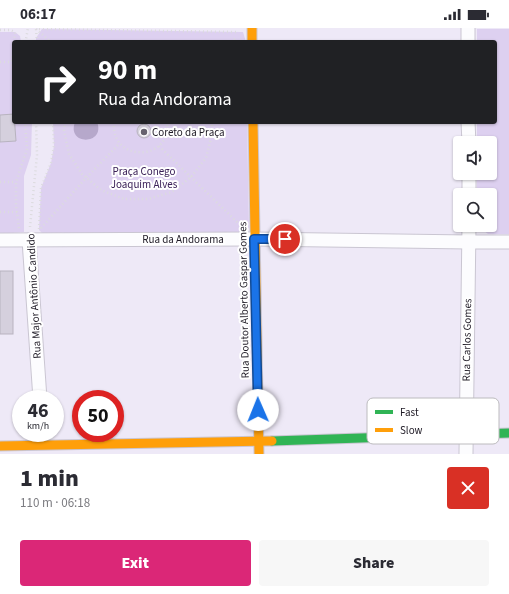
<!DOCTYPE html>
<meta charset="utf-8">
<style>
body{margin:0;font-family:"Source Sans 3",sans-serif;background:#f7f7f7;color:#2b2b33;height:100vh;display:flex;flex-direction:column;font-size:15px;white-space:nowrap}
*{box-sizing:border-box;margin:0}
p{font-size:13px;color:#7c7c81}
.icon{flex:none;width:22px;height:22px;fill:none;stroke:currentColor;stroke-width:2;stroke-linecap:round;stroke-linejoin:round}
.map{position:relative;height:426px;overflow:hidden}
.details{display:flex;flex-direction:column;background:#fff;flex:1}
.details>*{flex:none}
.top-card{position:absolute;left:12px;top:12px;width:485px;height:84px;border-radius:4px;box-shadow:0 1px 3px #0004;background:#202124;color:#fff;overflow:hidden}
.tools{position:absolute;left:453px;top:108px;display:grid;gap:8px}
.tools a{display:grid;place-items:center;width:44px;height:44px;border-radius:4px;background:#fff;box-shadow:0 1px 3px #0004;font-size:20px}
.speed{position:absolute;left:12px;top:362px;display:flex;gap:8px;font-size:20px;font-weight:700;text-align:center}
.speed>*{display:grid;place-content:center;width:52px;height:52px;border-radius:50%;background:#fff;box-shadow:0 1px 3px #0004;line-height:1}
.speed small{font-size:10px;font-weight:400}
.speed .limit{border:6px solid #d22;background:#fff;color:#111}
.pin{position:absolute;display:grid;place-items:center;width:34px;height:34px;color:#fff;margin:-17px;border:2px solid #fff;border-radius:50%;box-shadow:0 1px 4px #0007}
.me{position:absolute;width:44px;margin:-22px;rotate:359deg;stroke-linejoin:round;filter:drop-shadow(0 0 3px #0008)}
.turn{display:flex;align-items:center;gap:14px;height:84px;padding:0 20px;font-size:18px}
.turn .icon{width:52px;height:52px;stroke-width:2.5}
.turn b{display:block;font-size:28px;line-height:34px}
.round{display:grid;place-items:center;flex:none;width:42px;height:42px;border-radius:4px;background:#f7f7f7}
.headline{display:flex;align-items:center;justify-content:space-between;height:68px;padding:0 20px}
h1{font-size:24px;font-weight:800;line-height:30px}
.action{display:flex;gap:8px;margin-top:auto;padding:8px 20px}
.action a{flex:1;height:46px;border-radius:4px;background:#db2777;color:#fff;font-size:16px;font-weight:800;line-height:46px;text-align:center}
.action a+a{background:#f7f7f7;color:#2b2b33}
.status{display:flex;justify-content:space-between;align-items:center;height:28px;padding:0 20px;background:#fff;direction:ltr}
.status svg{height:11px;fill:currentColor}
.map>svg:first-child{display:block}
</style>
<div class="status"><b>06:17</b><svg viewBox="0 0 49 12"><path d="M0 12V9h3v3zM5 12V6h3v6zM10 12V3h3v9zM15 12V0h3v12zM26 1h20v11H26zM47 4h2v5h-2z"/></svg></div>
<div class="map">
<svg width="509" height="426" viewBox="0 0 509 426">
<rect width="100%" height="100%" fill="#eee9f7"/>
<!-- green -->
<g fill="#ddd0f0">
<polygon points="42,1 243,4 246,14 36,14 36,10"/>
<polygon points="477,1 509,1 509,206 488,206 477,197 490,197 490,167 477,167 477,145 490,145 490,115 477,115 477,94 495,94 495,14 477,14"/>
<polygon points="0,4 15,4 20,8 21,14 14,14 14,94 32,94 31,127 24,148 24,204 0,206"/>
<polygon points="53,94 247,94 249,200 241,206 43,206 39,202 41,160 51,135 54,118"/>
</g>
<!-- water -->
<path fill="#b6a8cb" d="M 75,94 L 97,94 C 106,117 66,118 75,94 Z"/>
<!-- building -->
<g fill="#d5d0dd" stroke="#b8b3bf">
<polygon points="14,86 16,113 0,114 0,87"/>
<circle cx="144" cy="103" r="7"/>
<rect x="0" y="243" width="13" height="63"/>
</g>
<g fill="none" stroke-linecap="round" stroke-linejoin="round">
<defs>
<g id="street">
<polyline points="468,0 468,14"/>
<polyline points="468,94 469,115"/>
<polyline points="469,145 469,167"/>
<polyline points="0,212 254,211 469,214 509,214"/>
<polyline points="29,212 40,371"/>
<polyline points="466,426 469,197"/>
</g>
<polyline id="fast" points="272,413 509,405"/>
<g id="slow">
<polyline points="252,0 252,14"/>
<polyline points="253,94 259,425"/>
<polyline points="0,418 272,413"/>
</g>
</defs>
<!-- street casing -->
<use href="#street" stroke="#cac6d2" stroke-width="15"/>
<!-- fast casing -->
<use href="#fast" stroke="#cac6d2" stroke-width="11"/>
<!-- slow casing -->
<use href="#slow" stroke="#cac6d2" stroke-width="11"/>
<!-- path -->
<g stroke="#dcdbde" stroke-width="2.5" stroke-dasharray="1 3" stroke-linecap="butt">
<polyline points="36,1 51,14"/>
<polyline points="0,2 10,2 15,4 12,34 14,43"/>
<polyline points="27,14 26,11 28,0"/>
<polyline points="37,14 36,1 238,4"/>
<polyline points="231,14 236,10"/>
<polyline points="0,34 12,34"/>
<polyline points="65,94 64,102 69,126 82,146 101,162 124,171 148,171 172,164 191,149 206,130 212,106 212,94"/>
<path d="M 114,94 C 110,135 172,134 167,94"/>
<polyline points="159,118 239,196"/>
<polyline points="0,154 15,154"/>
<polyline points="0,184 17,184"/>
<polyline points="30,199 37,127 36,94"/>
<polyline points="19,200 16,178 16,154 27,121 25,94"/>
<polyline points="41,200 86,150 119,116"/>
<polyline points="39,201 41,160 51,135 54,118 53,94"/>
</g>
<!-- street -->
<use href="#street" stroke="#fcfcfe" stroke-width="13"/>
<!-- fast -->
<use href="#fast" stroke="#30b455" stroke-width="9"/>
<!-- slow -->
<use href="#slow" stroke="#ff9f0a" stroke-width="9"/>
</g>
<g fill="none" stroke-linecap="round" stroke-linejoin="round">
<defs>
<polyline id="route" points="258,382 254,211 285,211"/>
</defs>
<!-- route casing -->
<use href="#route" stroke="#114b97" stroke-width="10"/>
<!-- route -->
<use href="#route" stroke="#1a73e8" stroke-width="7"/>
</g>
<!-- markers -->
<circle fill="#67636f" stroke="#fff" stroke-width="1.5" cx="144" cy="104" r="4"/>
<g text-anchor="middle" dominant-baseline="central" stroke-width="4" stroke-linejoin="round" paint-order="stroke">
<!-- poi labels -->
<g font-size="11" fill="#1f1b26" stroke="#fff" text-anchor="start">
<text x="152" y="104">Coreto da Praça</text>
</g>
<!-- park labels -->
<g font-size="11" fill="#3a2057" stroke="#fff">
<text x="144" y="143">Praça Conego<tspan x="144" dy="13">Joaquim Alves</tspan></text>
</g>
<!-- street labels -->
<g font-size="11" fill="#1f1b26" stroke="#fff">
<text x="183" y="211">Rua da Andorama</text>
<text transform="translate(34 268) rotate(-93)">Rua Major Antônio Candido</text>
<text transform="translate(244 272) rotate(-91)">Rua Doutor Alberto Gaspar Gomes</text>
<text transform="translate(467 312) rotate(-89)">Rua Carlos Gomes</text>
</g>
</g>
<!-- legend -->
<rect x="367" y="370" width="132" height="46" rx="6" fill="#fff" stroke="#bcbbbe" stroke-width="1"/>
<rect x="375" y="382" width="18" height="4" fill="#30b455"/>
<rect x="375" y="400" width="18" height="4" fill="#ff9f0a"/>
<g font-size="11" fill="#1f1b26">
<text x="400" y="388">Fast</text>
<text x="400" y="406">Slow</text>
</g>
</svg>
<div class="tools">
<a><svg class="icon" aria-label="sound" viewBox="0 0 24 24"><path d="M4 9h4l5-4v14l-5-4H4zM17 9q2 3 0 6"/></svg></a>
<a><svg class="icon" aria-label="search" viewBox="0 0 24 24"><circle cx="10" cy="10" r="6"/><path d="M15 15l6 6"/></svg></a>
</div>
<div class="speed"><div>46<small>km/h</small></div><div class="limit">50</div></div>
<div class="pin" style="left:285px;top:211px;background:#d93025"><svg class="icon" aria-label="arrive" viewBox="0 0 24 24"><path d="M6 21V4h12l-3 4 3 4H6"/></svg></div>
<svg class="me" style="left:258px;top:382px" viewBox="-20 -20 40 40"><circle r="19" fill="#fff"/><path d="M0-13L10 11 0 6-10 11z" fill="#1a73e8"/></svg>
<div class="top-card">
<div class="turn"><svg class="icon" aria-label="right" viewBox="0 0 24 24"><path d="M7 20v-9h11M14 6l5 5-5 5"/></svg><div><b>90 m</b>Rua da Andorama</div></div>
</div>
</div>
<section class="details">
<div class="headline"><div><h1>1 min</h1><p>110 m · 06:18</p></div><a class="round" style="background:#d93025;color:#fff"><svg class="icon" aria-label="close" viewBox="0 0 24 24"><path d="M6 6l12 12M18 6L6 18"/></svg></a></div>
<div class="action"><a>Exit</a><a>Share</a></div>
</section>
